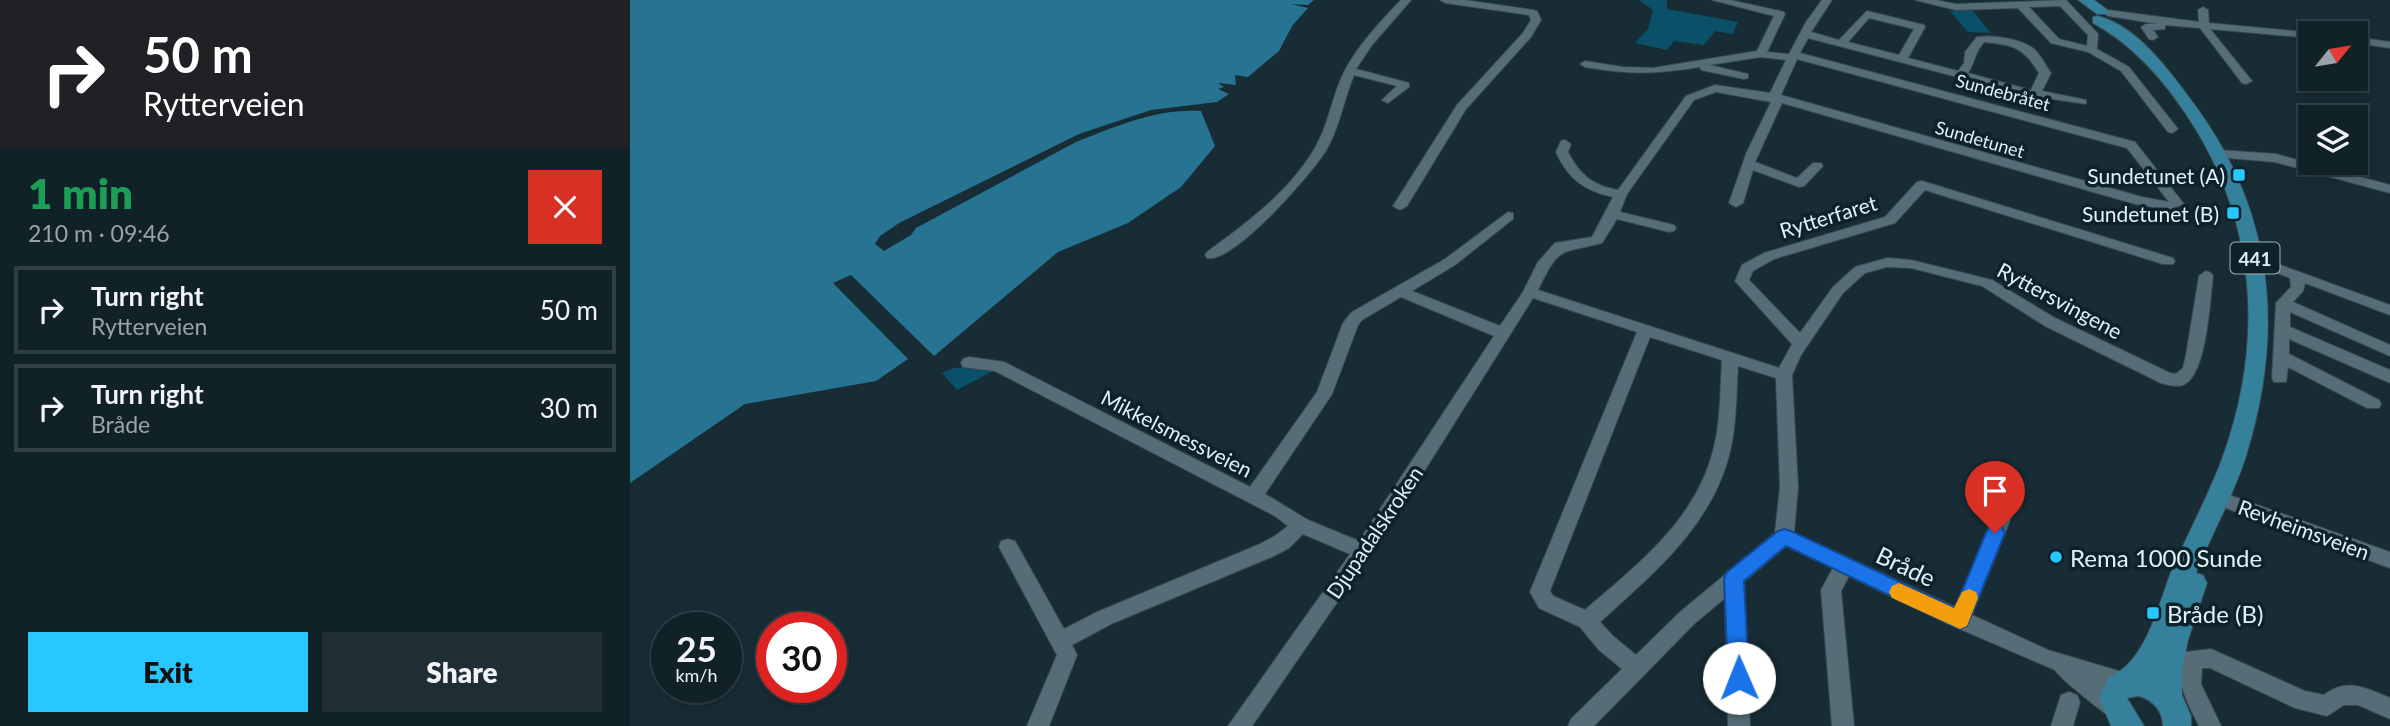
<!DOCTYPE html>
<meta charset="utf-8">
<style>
body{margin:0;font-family:Lato,sans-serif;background:#1e2e34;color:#f1f3f6;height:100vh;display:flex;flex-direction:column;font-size:26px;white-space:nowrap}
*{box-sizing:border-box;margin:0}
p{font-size:23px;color:#9ca3a8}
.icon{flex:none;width:38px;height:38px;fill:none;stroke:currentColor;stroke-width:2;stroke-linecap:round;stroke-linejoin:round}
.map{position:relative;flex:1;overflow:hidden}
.details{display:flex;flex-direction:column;background:#112128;width:630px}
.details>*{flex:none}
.hud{background:#202124;color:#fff;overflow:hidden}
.needle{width:46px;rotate:60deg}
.controls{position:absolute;left:1668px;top:21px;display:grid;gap:14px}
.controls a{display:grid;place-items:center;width:70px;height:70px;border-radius:0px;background:#112128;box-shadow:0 4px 10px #0003,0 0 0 2px #303e45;font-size:35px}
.speed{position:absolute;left:21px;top:612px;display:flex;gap:14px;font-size:35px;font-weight:700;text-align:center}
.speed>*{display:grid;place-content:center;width:91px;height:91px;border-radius:50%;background:#112128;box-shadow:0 4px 10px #0003,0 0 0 2px #303e45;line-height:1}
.speed small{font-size:18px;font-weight:400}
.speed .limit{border:10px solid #d22;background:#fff;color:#111}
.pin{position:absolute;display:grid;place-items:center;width:60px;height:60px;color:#fff;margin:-72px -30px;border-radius:50% 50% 50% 0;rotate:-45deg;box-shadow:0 0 7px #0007}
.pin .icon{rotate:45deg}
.me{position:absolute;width:77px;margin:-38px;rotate:359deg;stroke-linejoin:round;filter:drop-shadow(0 0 5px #0008)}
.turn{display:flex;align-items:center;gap:24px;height:147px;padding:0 28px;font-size:32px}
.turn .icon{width:91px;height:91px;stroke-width:2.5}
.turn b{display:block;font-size:49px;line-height:60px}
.round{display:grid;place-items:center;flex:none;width:74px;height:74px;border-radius:0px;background:#1e2e34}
.head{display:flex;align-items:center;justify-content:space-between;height:119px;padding:0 28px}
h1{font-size:42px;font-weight:800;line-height:52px;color:#1e9e55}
.action{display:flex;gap:14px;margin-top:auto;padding:14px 28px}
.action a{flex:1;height:80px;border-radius:0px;background:#27c8ff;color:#111;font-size:28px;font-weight:800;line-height:80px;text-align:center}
.action a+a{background:#1e2e34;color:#f1f3f6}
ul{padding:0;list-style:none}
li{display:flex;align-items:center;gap:21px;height:88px;margin:0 14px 10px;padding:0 14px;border:4px solid #303e45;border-radius:0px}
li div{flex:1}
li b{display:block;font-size:26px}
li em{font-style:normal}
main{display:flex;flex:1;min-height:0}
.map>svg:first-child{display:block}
</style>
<main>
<section class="details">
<div class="hud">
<div class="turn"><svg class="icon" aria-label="right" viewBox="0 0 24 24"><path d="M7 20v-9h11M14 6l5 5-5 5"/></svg><div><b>50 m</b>Rytterveien</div></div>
</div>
<div class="head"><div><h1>1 min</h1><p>210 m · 09:46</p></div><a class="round" style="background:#d93025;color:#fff"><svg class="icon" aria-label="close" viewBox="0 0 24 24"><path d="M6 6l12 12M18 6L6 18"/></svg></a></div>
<ul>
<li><svg class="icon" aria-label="right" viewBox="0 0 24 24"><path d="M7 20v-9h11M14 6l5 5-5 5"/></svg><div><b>Turn right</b><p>Rytterveien</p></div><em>50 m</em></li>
<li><svg class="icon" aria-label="right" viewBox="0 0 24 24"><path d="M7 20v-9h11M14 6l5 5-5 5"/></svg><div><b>Turn right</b><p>Bråde</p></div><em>30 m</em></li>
</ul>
<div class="action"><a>Exit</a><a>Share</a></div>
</section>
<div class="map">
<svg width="1760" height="726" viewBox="0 0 1760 726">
<rect width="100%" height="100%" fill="#172c35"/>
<!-- green -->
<g fill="#095068">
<polygon points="1009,0 1037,0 1037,9 1108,22 1103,34 1085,31 1074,45 1044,41 1037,50 1005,43 1018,29 1023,10"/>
<polygon points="1342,10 1361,33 1338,32 1320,11"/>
<polygon points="351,367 365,370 327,390 312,373 323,368"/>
</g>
<!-- water -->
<path fill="#267492" d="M 0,0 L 684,0 L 678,5 L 661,4 L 678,8 L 662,26 L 649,51 L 618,77 L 605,75 L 606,85 L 588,83 L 594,87 L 588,89 L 599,94 L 587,102 L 521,110 L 449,134 L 269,223 L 250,236 L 245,244 L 254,251 L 281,235 L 286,228 L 446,142 C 486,126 528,108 571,111 L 585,146 L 551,187 L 498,223 L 428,252 L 304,356 L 221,275 L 203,283 L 278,359 L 246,381 L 115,404 L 0,483 Z"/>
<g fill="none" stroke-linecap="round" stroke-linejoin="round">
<defs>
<g id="minor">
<path d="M 771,0 L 781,0 L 742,45 L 726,69 L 779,83 L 779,87 L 758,103 L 752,100 L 767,86 L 724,75 C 714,99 710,125 698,147 C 685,171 603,264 577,258 L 575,255 L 577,252 C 617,223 660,191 685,148 C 699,124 702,96 714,72 C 728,45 750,22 771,0 Z"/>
<polygon points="810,0 835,0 903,10 907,11 911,20 901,37 836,109 777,206 770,210 763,206 827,105 893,33 901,20 899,15 815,3"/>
<path d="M 1082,0 L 1100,0 L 1154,12 L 1155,14 L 1137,52 L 1159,54 L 1176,22 L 1192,0 L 1202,0 L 1181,32 L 1209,40 L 1237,11 L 1294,25 L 1295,27 L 1278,58 L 1328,71 L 1334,63 L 1335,52 L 1347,37 C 1363,35 1391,38 1404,49 C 1411,55 1415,65 1421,73 L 1412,91 L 1456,100 L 1456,104 L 1396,95 L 1178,38 L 1170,53 L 1505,142 L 1554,204 L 1538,210 L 1505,204 L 1152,103 L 1125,162 L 1167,178 L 1183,163 L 1191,163 L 1193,166 L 1174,186 L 1169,187 L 1123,170 L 1113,203 L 1106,207 L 1099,203 L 1116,154 L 1141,102 L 1086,92 L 1064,100 L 997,194 L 990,212 L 1044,225 L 1046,228 L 1044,231 L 1039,232 L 987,219 L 972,243 C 929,254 929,246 908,290 L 1149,368 L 1162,344 L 1105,281 L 1112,265 L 1134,253 L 1255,217 L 1287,182 L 1292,181 L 1543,258 L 1545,261 L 1543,264 L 1533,264 L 1295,190 L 1265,223 L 1144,259 L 1123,271 L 1119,280 L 1170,333 L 1203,287 L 1225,267 L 1257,258 L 1281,260 L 1362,280 L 1425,318 L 1540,373 L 1546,374 L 1553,368 L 1556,355 L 1569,276 L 1576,271 L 1581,273 L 1583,276 C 1580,299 1577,376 1553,385 C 1547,387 1538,385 1531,383 L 1415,326 L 1352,286 L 1281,268 L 1257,267 L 1235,273 L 1213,293 L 1171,355 L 1162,375 L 1168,487 L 1164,533 L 1325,607 L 1372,498 L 1378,496 L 1384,498 L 1387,503 L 1342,615 L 1418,650 L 1502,675 L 1505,682 L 1502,689 L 1495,692 L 1475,686 L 1494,703 L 1497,710 L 1494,717 L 1486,720 C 1478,717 1427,676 1425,670 L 1323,626 L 1219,576 L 1211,591 L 1224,726 L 1202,726 L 1191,590 L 1203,568 L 1156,546 L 1114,582 L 1120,726 L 1098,726 L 1095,598 L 1064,624 L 964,726 L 938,726 L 941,719 L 992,669 L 969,650 L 950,627 L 909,608 L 900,592 L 1007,332 L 903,298 L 761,524 L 622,726 L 598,726 L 720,554 L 673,534 L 659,548 L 644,556 L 481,624 L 442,645 L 447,655 L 419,726 L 397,726 L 427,655 L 369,547 L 371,541 L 378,539 L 385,541 L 434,629 L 467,612 L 630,544 L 645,536 L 658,526 L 645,516 L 365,371 L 333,367 L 331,363 L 333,359 L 339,357 L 374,362 L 620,487 L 687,392 L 713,323 L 722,312 L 815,259 L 878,212 L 883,213 L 883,219 L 825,265 L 782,291 L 870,326 L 893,292 L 908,262 L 925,243 L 962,237 L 983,197 C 955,191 938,179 926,152 L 931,141 L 935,140 L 941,144 L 938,152 C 949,174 963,186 988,190 L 1056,96 L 1085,85 L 1140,93 L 1156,60 L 1131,57 L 1079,65 L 1118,74 L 1118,78 L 1114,79 L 1071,70 L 1070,67 C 1024,74 1001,75 955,67 L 950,64 L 955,61 L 993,67 L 1023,68 L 1127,51 L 1144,16 ZM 1239,18 L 1284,29 L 1269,55 L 1218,42 ZM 1354,42 C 1384,45 1393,47 1409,73 L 1401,90 L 1338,73 C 1345,62 1345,52 1354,42 ZM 1167,59 L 1497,148 L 1539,202 L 1512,197 L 1151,95 ZM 771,297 L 864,336 L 729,541 L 678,520 L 635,494 L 702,394 L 728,325 L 732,320 ZM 1020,337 L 1092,360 C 1090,391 1091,421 1083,451 C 1065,521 1007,565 955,610 L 923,596 L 920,591 ZM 1108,366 L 1146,378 L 1150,487 L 1145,533 L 1050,612 L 1006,655 L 983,636 L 970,622 C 1025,572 1085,523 1101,447 C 1107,420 1106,393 1108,366 Z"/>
<path d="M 1285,0 L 1305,0 L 1326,4 L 1436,0 L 1468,34 L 1467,49 L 1499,67 L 1548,129 L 1542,133 L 1538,132 L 1491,71 L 1458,52 L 1421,43 L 1388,8 L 1326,10 ZM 1430,6 L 1458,35 L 1457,46 L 1429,39 L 1399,7 Z"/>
<polygon points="1573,7 1578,10 1579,23 1684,33 1680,33 1680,38 1580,29 1622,81 1616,84 1612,83 1570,28 1535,25 1535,29 1523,30 1528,37 1523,40 1519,39 1511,27 1516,24 1529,24 1478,16 1473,13 1478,10 1569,22 1568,10"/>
<polygon points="1726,37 1760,42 1760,48 1726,43"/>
<polygon points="1589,150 1646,154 1760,185 1760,193 1645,162 1585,157 1583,154"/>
<polygon points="1626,256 1760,305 1760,315 1675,283 1673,291 1663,302 1760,345 1760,356 1660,312 1660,327 1760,370 1760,383 1659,339 1659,354 1749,400 1751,404 1749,408 1737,408 1658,367 1656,382 1644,382 1642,378 1646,303 1661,287 1660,278 1621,263 1619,260"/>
<polygon points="1588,491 1760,552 1760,568 1582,503 1579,498 1582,493"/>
<path d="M 1581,649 L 1675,691 L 1694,695 C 1716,677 1737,688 1760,698 L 1760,719 L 1728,705 L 1714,705 L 1697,716 L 1665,708 L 1580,668 L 1572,668 L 1571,684 L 1591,726 L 1569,726 C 1557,702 1543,679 1555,652 Z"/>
<polygon points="1439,692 1447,695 1450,702 1443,726 1421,726 1431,695"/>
</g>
<g id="major">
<polygon points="1448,0 1464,0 1479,11 1477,14 1467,14"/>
<path d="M 1468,16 C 1507,26 1538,69 1561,100 C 1643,208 1656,327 1616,456 C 1603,497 1582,533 1566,573 L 1573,575 L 1577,583 L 1558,640 L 1552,669 L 1552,695 L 1561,716 L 1561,726 L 1533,726 C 1532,710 1524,701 1509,696 L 1497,698 L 1514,726 L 1481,726 L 1469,697 L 1479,677 C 1518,662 1529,599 1544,565 C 1560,530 1578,496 1592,459 C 1633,347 1628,231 1565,128 C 1539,86 1507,47 1463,23 L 1463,17 Z"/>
</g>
</defs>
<!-- minor casing -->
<use href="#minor" stroke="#384950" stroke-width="2"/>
<!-- major casing -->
<use href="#major" stroke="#384950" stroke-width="2"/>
<!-- minor -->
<use href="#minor" fill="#566d77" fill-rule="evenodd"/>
<!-- major -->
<use href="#major" fill="#35809b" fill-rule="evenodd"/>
</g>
<!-- route -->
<polygon fill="#1a73e8" stroke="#114b97" stroke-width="2" points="1365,525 1372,527 1375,533 1337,626 1330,629 1156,546 1114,581 1119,678 1116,685 1109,688 1101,685 1098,678 1094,578 1097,572 1148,531 1154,529 1161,531 1325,608 1356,533 1359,527"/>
<!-- slow -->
<polygon fill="#f59e0b" points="1269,583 1324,608 1332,592 1339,589 1346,592 1348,598 1337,626 1330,629 1262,598 1259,592 1262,586"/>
<!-- markers -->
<g fill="#27c8ff" stroke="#0d222b" stroke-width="2.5">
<rect x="1602" y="168" width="14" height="14" rx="3.5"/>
<rect x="1596" y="206" width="14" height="14" rx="3.5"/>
<circle cx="1426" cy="557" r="7"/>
<rect x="1516" y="606" width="14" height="14" rx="3.5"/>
</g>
<g text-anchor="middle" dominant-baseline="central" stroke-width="7" stroke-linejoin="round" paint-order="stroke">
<!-- far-street labels -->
<g font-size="18" fill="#e3f0f5" stroke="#0d222b">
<text transform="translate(1373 92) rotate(15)">Sundebråtet</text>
<text transform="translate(1350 139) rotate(16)">Sundetunet</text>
</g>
<!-- shield labels -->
<rect fill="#0d222b" stroke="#a3b2b8" stroke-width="2" x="1600.5" y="242.5" width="49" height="31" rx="5"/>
<g font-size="19" font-weight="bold" fill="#e3f0f5">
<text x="1625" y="258">441</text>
</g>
<!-- poi labels -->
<g font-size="21" fill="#e3f0f5" stroke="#0d222b" text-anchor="end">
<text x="1595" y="175">Sundetunet (A)</text>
<text x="1589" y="213">Sundetunet (B)</text>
</g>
<!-- street labels -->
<g font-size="21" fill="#e3f0f5" stroke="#0d222b">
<text transform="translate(1198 216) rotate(-17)">Rytterfaret</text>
<text transform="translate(1430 300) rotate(28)">Ryttersvingene</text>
<text transform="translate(547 433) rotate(27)">Mikkelsmessveien</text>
<text transform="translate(1674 529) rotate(20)">Revheimsveien</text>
<text transform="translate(744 532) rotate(-56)">Djupadalskroken</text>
</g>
<!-- near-poi labels -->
<g font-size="24" fill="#e3f0f5" stroke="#0d222b" text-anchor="start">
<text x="1440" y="557">Rema 1000 Sunde</text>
<text x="1537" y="613">Bråde (B)</text>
</g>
<!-- near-street labels -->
<g font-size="24" fill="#e3f0f5" stroke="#0d222b">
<text transform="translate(1276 566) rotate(25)">Bråde</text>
</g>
</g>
</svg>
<div class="controls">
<a><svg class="needle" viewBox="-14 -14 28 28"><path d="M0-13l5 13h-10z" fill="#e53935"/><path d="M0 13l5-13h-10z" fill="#9ca3a8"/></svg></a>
<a><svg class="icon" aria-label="layers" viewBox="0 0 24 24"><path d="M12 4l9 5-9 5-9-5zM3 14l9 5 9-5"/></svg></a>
</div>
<div class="speed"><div>25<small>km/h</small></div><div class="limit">30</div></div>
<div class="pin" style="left:1365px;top:533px;background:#d93025"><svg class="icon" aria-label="arrive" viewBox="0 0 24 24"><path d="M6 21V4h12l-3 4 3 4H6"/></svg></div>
<svg class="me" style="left:1109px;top:678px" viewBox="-20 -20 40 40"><circle r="19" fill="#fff"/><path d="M0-13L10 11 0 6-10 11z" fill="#1a73e8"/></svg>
</div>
</main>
